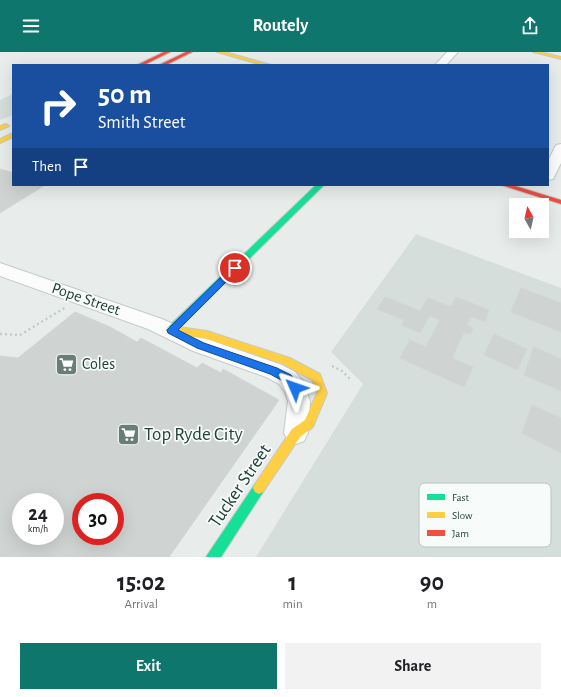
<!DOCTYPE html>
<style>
body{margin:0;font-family:"Alegreya Sans",sans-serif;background:#f2f2f2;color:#202124;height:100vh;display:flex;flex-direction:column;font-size:15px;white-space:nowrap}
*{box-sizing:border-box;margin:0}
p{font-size:13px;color:#757577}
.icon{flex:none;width:22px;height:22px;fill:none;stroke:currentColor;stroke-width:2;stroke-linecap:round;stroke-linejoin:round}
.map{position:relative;height:505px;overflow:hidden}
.panel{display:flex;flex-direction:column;background:#fff;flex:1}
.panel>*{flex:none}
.guide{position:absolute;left:12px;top:12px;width:537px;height:122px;border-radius:0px;box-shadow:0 4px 16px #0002;background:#1a4fa0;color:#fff;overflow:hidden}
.needle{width:26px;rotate:352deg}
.fabs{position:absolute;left:509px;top:146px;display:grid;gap:8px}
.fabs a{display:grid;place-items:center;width:40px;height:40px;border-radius:0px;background:#fff;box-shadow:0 4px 16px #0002;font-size:20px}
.speed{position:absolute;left:12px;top:441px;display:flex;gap:8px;font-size:20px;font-weight:700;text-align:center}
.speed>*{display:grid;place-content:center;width:52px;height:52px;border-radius:50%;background:#fff;box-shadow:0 4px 16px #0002;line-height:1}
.speed small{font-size:10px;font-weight:400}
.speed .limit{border:6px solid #d22;background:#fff;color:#111}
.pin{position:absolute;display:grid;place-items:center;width:34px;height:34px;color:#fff;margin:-17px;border:2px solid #fff;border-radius:50%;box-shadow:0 1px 4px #0007}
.me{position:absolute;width:44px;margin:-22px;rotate:313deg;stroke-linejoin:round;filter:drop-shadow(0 0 3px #0008)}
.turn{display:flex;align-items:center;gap:14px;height:84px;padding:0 20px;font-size:18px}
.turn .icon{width:52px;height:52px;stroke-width:2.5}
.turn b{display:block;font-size:28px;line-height:34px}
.then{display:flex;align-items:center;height:38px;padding:0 20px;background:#0003;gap:8px;font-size:15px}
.eta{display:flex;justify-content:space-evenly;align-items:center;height:68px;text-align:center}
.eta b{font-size:24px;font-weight:700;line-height:28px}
.action{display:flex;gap:8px;margin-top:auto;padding:8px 20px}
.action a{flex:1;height:46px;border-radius:0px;background:#0f766e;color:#fff;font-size:16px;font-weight:700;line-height:46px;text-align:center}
.action a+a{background:#f2f2f2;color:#202124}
header{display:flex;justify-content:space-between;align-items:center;height:52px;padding:0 20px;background:#0f766e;color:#fff;font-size:18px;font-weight:700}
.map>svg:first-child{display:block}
</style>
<header><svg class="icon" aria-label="menu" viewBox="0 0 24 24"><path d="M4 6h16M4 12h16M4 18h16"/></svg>Routely<svg class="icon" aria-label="share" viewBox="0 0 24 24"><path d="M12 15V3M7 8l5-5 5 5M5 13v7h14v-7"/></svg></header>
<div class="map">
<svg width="561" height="505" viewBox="0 0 561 505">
<rect width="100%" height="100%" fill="#e8edeb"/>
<!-- built -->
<g fill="#d6dedb">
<polygon points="13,42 13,63 0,68 0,48"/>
<polygon points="416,182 561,236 561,505 256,505 363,332 331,300"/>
</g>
<!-- building -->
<g fill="#cfd4d2" stroke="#d1d6d4" fill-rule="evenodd">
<polygon points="0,117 13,121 13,133 45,133 0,161"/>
<polygon points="521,236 561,251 561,280 511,260"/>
<polygon points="385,245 430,263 420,281 402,273 404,268 377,257"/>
<polygon points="456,245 489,258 485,270 471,264 467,273 473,276 470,282 464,280 452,306 473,315 464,335 400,306 410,288 426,295 440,268 420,259 428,246 451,255"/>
<path d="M 75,260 L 110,275 L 137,290 L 141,286 L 197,316 L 202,311 L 221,321 L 223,317 L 279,348 L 169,505 L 0,505 L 0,304 L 18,306 ZM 21,450 L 55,450 L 55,484 L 21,484 ZM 81,450 L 115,450 L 115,484 L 81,484 Z"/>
<polygon points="76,262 129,287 0,410 0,326"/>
<polygon points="494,282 527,297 517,318 484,303"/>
<polygon points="534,295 561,307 561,339 524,323"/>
<path d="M 155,297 L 245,347 L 134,505 L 95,505 L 78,491 L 66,505 L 60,505 L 36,484 L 55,484 L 55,450 L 48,450 L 59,438 L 69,446 L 143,364 L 110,341 ZM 81,450 L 115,450 L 115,484 L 81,484 Z"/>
<polygon points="532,353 561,366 561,401 522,381"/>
</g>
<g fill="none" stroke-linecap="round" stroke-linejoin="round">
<defs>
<g id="street">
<polygon points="447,0 458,0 446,13 435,13"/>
<polygon points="561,92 561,111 553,127 548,128 548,109 556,93"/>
<polygon points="0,211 162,267 207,287 282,313 295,320 303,329 310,349 308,381 304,389 296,392 288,389 284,381 288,349 285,340 279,332 266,325 193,299 148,277 0,224"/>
</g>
<g id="fast">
<polygon points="316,133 324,133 174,281 168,281 166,278 168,275"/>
<polygon points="259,430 263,432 265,436 263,440 221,505 206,505 255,432"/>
</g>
<g id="slow">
<polygon points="217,0 225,0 271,13 262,13"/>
<polygon points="533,0 541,0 561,5 561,7"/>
<polygon points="6,72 9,74 0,78 0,74"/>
<polygon points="13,81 13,85 0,91 0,87"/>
<polygon points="171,274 207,279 290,306 320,322 327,341 313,375 300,385 263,440 259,442 255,440 253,436 255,432 292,377 305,368 317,341 312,328 283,312 207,287 168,281 166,278 168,275"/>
</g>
<g id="jam">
<polygon points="164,0 170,0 144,13 137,13"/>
<polygon points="186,0 192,0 166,13 159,13"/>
<polygon points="501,133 512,133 561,148 561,152"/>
</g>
</defs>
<!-- street casing -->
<use href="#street" stroke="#c5cac8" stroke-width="2"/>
<!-- fast casing -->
<use href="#fast" stroke="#c3cbc8" stroke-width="2"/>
<!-- slow casing -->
<use href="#slow" stroke="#c3cbc8" stroke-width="2"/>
<!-- jam casing -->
<use href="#jam" stroke="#c3cbc8" stroke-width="2"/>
<!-- path -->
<g stroke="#c3ccca" stroke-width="2.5" stroke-dasharray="2 3" stroke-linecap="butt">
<polyline points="0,282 20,283 66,255"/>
<polyline points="332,314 342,319 350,327"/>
</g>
<!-- street -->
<use href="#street" fill="#fcfcfc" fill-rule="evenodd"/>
<!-- fast -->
<use href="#fast" fill="#16e098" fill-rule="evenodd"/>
<!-- slow -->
<use href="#slow" fill="#ffcf43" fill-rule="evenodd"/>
<!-- jam -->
<use href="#jam" fill="#f24e42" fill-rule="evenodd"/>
</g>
<!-- route -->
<polygon fill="#1a73e8" stroke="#114b97" points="235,213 238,214 239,216 238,218 178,278 204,291 277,316 291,323 300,336 298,339 295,341 291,339 283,329 270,322 197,296 168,281 167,278 232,214"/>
<!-- icons -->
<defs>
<symbol id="supermarket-square" viewBox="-11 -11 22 22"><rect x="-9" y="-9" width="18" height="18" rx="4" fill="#697e78" stroke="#f7fbf9"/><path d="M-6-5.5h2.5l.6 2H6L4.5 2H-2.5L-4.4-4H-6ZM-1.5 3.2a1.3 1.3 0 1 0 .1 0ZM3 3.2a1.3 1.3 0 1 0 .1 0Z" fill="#fff"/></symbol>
</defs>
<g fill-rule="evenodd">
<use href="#supermarket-square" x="54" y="300" width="25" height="25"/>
<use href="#supermarket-square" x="116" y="370" width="25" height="25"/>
</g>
<g text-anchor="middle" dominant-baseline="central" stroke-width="3.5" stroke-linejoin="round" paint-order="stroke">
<!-- street labels -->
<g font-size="16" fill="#24423a" stroke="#f7fbf9">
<text transform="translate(86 247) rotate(19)">Pope Street</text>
</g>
<!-- poi labels -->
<g font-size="16" fill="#24423a" stroke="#f7fbf9" text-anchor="start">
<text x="82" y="312">Coles</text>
</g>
<!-- near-poi labels -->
<g font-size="19" fill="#24423a" stroke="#f7fbf9" text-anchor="start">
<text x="144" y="382">Top Ryde City</text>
</g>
<!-- near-street labels -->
<g font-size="19" fill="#24423a" stroke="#f7fbf9">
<text transform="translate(240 434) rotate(-56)">Tucker Street</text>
</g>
</g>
<!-- legend -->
<rect x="419" y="431" width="132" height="64" rx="6" fill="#f7fbf9" stroke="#b8c4c0" stroke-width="1"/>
<rect x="427" y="442" width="18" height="6" fill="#16e098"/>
<rect x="427" y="460" width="18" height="6" fill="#ffcf43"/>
<rect x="427" y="478" width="18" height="6" fill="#f24e42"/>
<g font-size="11" fill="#24423a">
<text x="452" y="449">Fast</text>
<text x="452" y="467">Slow</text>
<text x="452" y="485">Jam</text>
</g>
</svg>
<div class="fabs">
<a><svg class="needle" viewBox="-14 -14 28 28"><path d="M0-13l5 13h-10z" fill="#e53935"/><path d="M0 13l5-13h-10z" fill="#757577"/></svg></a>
</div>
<div class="speed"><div>24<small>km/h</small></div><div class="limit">30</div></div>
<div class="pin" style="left:235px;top:216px;background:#d93025"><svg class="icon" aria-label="arrive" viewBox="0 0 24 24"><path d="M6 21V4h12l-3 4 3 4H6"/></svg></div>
<svg class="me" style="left:295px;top:336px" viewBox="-20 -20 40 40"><path d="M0-17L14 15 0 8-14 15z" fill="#1a73e8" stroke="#fff" stroke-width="4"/></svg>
<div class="guide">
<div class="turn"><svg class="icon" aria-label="right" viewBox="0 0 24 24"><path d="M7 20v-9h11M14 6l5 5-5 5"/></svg><div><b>50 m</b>Smith Street</div></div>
<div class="then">Then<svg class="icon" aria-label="arrive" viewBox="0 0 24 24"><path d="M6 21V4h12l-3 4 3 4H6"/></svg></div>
</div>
</div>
<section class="panel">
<div class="eta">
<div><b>15:02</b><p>Arrival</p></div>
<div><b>1</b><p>min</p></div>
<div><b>90</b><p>m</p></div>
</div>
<div class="action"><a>Exit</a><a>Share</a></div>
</section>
